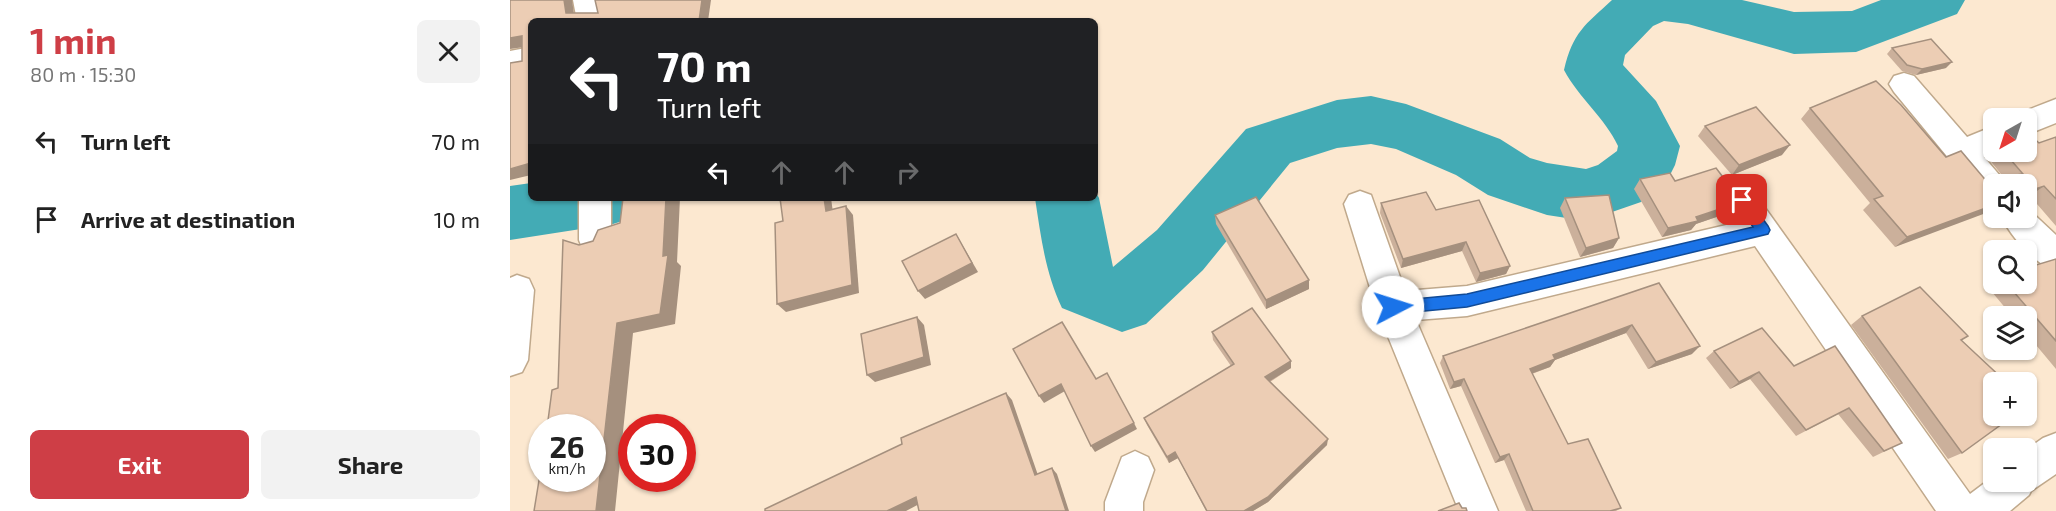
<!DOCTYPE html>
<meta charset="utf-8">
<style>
body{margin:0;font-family:"Exo 2",sans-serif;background:#f2f2f2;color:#222;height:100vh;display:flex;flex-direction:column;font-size:22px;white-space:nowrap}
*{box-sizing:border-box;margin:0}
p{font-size:20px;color:#767676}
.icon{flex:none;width:33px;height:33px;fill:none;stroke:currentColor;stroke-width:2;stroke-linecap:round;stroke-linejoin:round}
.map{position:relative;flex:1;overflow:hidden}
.details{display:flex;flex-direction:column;background:#fff;width:510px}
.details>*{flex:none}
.top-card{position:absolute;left:18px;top:18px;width:570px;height:183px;border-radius:9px;box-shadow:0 2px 4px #0004;background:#202124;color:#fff;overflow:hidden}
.needle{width:39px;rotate:219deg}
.buttons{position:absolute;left:1473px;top:108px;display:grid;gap:12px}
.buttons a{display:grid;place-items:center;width:54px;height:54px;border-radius:9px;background:#fff;box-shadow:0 2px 4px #0004;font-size:30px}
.speed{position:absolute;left:18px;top:414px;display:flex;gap:12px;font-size:30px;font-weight:700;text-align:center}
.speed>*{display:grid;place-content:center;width:78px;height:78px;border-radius:50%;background:#fff;box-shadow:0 2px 4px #0004;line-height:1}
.speed small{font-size:15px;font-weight:400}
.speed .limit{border:9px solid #d22;background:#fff;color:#111}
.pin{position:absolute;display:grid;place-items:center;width:51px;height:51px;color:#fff;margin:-26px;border-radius:12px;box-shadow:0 3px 9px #0006}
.me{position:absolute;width:66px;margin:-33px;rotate:85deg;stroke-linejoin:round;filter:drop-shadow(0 0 4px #0008)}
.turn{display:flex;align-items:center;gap:21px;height:126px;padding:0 30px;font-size:27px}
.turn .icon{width:78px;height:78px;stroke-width:2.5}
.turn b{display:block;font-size:42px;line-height:51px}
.lanes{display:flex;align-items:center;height:57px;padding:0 30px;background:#0003;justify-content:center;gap:30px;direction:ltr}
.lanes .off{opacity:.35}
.round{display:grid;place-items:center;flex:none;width:63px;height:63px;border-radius:9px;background:#f2f2f2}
.headline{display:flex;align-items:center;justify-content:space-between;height:102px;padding:0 30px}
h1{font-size:36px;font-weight:700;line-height:45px;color:#ce3e46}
.cta{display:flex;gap:12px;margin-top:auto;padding:12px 30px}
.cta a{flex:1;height:69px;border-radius:9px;background:#ce3e46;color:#fff;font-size:24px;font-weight:700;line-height:69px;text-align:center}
.cta a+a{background:#f2f2f2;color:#222}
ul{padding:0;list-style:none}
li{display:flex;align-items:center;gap:18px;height:78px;padding:0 30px}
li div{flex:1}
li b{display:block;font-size:22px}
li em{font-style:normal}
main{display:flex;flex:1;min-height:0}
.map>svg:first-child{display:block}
</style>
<main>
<section class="details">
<div class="headline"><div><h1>1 min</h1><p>80 m · 15:30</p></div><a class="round"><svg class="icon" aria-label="close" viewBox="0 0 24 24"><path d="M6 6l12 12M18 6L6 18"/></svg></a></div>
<ul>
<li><svg class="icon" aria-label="left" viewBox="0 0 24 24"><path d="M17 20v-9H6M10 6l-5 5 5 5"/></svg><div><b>Turn left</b></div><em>70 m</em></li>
<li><svg class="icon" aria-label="arrive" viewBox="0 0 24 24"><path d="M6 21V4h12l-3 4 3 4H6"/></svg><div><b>Arrive at destination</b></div><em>10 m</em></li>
</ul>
<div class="cta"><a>Exit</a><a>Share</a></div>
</section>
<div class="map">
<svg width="1546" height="511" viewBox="0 0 1546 511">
<rect width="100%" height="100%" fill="#fce8d0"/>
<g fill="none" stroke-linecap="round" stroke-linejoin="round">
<!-- river -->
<g fill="#43abb5" fill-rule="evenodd">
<path d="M 1102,0 L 1232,0 L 1284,12 L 1342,11 L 1371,0 L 1455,0 L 1447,14 L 1346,52 L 1284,54 L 1178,24 L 1154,21 L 1143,26 L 1115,55 L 1113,65 L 1146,101 L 1170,146 L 1165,165 L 1156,183 L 1131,202 L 1076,221 L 1037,215 L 978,195 L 946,175 L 886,149 L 861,144 L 827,148 L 780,163 L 693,270 L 636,324 L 612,332 L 552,308 C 535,272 531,237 525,198 L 585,198 L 585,191 L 589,198 L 603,267 L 647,230 L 736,129 L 827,100 L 861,96 L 896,104 L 990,139 L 1020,158 L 1037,163 L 1076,169 L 1088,165 L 1107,151 L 1108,146 C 1095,118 1069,98 1054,70 C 1063,32 1075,25 1102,0 Z"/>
<polygon points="21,183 21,198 135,198 125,217 103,224 0,240 0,186"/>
</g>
<defs>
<g id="minor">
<polygon points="63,0 91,0 95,21 67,21"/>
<polygon points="21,47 21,69 0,73 0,51"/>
<polygon points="1394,73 1404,76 1457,137 1484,126 1484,152 1474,157 1497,184 1484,184 1484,204 1473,200 1384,92 1379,84 1384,76"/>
<polygon points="1546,99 1546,123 1516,135 1516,118 1503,118 1505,115"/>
<polygon points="1232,187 1243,191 1460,494 1484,476 1484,482 1516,482 1516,450 1533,438 1546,433 1546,474 1521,491 1519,495 1500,511 1426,511 1245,246 957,316 906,320 988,511 949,511 866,307 834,204 839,195 850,191 861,195 895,291 957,286 1229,222 1216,200 1221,191"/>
<polygon points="69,198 101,198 101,240 97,250 85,254 73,250 69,240"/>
<path d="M 1516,207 L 1546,235 L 1546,271 C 1525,264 1502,238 1492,218 L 1516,218 Z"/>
<polygon points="7,275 19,279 24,290 18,360 12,372 0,376 0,278"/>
<polygon points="625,451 638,457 644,470 633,502 633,511 595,511 595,502 612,457"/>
</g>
</defs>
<!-- minor casing -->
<use href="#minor" stroke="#c0a98c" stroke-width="3"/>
<!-- minor -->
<use href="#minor" fill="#fff" fill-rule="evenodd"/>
</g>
<!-- wall -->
<g fill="#cbb09b">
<polygon points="1382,48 1436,68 1406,75 1392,71 1377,54"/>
<polygon points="1300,108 1436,157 1484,190 1385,247 1353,210 1360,203 1291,119"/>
<polygon points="1195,126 1272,155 1222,175 1188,136"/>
<polygon points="1546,137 1546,226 1520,196 1516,198 1516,184 1488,184 1495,179 1478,158 1485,152 1516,152 1529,143"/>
<polygon points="1130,179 1165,181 1228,203 1221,212 1186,224 1181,230 1152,237 1124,189"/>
<polygon points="1055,198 1109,238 1103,248 1070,257 1050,208"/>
<polygon points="871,203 926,210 1000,266 996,274 966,282 952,251 891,268 870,213"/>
<polygon points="705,215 799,289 756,309 706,224"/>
<polygon points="1546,259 1546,369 1516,333 1516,316 1502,316 1477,286 1484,281 1484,284 1516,284"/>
<polygon points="1149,283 1182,354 1138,369 1116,333 1045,360 1040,367 1022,374 1058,444 1111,508 1106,511 1016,511 994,460 985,463 951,386 940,389 930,363 933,356"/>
<polygon points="1352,316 1451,340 1452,453 1438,459 1341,325"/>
<polygon points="702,332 781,368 760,382 817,445 758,502 743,511 696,511 668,458 659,463 637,425 634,418 721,366 703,340"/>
<polygon points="1204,351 1284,366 1392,443 1363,457 1328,414 1286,436 1240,379 1220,389 1196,358"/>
</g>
<!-- shaded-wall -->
<g fill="#a5907e">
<polygon points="54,0 62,0 65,21 56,13"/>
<polygon points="192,0 201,0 198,21 189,21"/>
<polygon points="12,36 21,46 0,49 0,38"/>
<polygon points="1442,62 1436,68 1406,75 1412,69"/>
<polygon points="1280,145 1272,155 1222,175 1229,165"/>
<polygon points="21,163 21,175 0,180 0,169"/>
<polygon points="1534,186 1520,196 1516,198 1516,192"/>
<polygon points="156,198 170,198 167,262 171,266 165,324 123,333 105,511 86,511 107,323 153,256"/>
<polygon points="314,198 321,198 324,220 316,211"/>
<polygon points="1228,203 1221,212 1186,224 1181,230 1152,237 1158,228 1186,217"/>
<polygon points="1484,205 1484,210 1385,247 1397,237"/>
<polygon points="336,206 343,215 349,293 276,312 267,304"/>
<polygon points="446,234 468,272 415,299 408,291"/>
<polygon points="1109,238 1103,248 1070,257 1076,248"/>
<polygon points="956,242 952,251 891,268 893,259"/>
<polygon points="1000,266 996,274 966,282 970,273"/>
<polygon points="799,280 799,289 756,309 756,300"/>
<polygon points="407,317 414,325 421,365 365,382 357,375"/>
<polygon points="1122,325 1116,333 1045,360 1040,367 1015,376 1020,369 1043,355"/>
<polygon points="1190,346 1182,354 1138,369 1146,362"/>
<polygon points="781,361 781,368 755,384 755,377"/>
<polygon points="1249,372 1240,379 1220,389 1229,382"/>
<polygon points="954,379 951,386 940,389 944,382"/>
<polygon points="551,384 555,391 534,403 529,396"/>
<polygon points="496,393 502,400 530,481 525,475"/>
<polygon points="624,423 627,429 585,452 581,446"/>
<polygon points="818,439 817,445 758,502 743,511 734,511"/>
<polygon points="665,452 668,458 659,463 657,457"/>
<polygon points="999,454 994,460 985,463 990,457"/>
<polygon points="542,468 547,474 559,511 556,511"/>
<polygon points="406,497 413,502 396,511 377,511"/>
</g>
<!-- building -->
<g fill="#eccdb4" stroke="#a5907e" stroke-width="1.5">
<polygon points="0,0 54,0 56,13 88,13 85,0 192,0 189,21 21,21 21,163 0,169 0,63 12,61 12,36 0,38"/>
<polygon points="1421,39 1442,62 1412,69 1397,65 1382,48"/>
<polygon points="1366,81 1391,105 1436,157 1451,151 1484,190 1484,205 1397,237 1364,199 1373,196 1300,108"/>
<polygon points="1246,107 1280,145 1229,165 1195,126"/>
<polygon points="1516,131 1529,143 1546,137 1546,199 1534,186 1516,192 1516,184 1500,184 1500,176 1513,174 1494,152 1516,152"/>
<polygon points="1206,168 1222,189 1228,203 1186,217 1188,221 1158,228 1130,179 1160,173 1165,181"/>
<polygon points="916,192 926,210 969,200 1000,266 970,273 956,242 893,259 871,203"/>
<polygon points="1099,195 1109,238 1076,248 1055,198"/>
<polygon points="746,197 799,280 756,300 705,215"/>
<polygon points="113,198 156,198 153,256 158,255 150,314 107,323 86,511 24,511 32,462 32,478 82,478 82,428 37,428 42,390 48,388 53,240 69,245 83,241 88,230 110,223"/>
<polygon points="270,198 314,198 316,211 336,206 342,285 267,304 265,223 273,221"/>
<polygon points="446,234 462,263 408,291 392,261"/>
<polygon points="1546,259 1546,341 1497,284 1516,284 1516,268"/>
<polygon points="1149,283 1190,346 1146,362 1122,325 1043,355 1045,359 1020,369 1058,444 1078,439 1111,508 1100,511 1023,511 999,454 990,457 954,379 944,382 933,356"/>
<polygon points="1410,287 1458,336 1451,340 1496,382 1484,382 1484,416 1503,416 1452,453 1352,316"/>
<polygon points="742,308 781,361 755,377 818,439 758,497 734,511 697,511 665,452 657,457 634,418 724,364 702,332"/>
<polygon points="407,317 414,357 357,375 351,334"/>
<polygon points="552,322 586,379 597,373 624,423 581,446 551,384 529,396 503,349"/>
<polygon points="1252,328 1284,366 1325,346 1392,443 1374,451 1339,408 1296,430 1249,372 1229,382 1204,351"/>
<polygon points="496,393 525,475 542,468 556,511 409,511 406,497 377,511 255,511 255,509 392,444 391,438"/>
<polygon points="949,503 952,508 956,508 957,511 928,511"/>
</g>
<!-- route -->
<polygon fill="#1a73e8" stroke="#114b97" stroke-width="1.5" points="1232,195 1236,196 1258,226 1260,230 1258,234 957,307 883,314 878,312 876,307 878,303 883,301 957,294 1243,227 1225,200"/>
</svg>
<div class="buttons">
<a><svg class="needle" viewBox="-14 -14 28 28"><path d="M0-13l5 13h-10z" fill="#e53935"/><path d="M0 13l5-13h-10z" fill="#767676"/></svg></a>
<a><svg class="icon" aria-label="sound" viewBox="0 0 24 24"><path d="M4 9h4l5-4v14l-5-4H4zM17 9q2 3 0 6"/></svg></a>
<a><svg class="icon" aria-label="search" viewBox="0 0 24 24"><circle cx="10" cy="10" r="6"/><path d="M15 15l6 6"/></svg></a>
<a><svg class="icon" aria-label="layers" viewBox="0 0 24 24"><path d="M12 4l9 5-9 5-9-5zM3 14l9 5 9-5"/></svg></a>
<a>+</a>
<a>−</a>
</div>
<div class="speed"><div>26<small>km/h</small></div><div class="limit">30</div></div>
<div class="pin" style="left:1232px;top:200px;background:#d93025"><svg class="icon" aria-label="arrive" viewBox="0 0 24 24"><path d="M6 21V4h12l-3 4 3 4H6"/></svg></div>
<svg class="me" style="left:883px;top:307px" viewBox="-20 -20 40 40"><circle r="19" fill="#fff"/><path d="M0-13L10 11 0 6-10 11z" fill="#1a73e8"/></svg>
<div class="top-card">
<div class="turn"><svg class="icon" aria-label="left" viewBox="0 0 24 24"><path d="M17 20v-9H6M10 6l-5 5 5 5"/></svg><div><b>70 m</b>Turn left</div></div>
<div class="lanes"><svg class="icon" aria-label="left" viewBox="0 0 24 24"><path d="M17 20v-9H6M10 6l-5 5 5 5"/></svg><svg class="icon off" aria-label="ahead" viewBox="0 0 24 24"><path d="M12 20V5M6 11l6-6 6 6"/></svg><svg class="icon off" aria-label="ahead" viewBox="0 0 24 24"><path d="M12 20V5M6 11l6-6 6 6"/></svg><svg class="icon off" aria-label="right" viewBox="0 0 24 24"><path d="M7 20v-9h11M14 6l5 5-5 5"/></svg></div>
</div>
</div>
</main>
